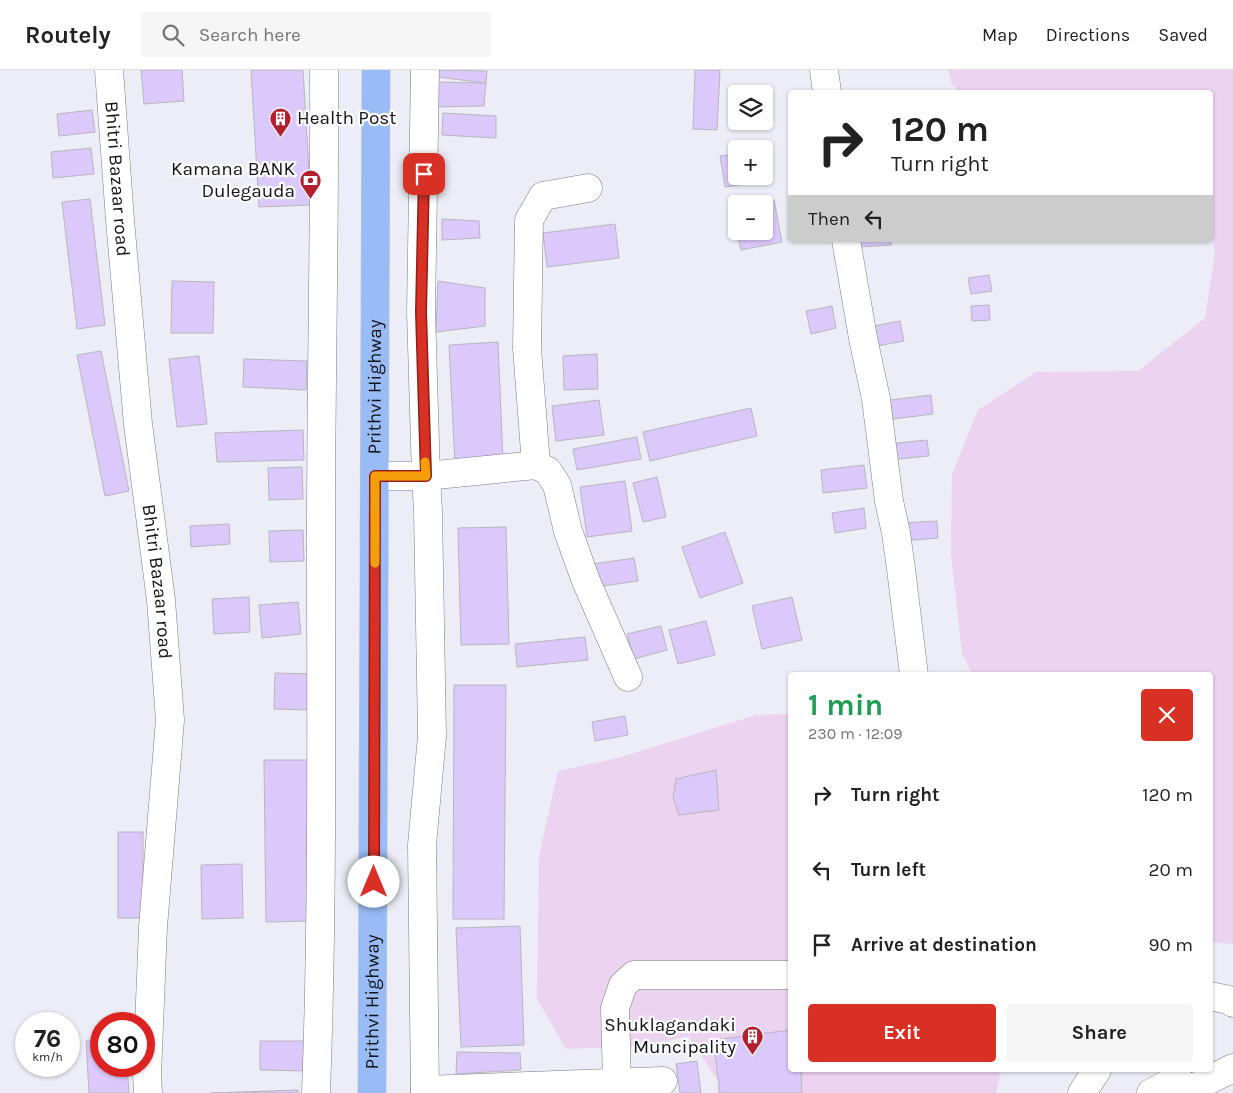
<!DOCTYPE html>
<meta charset="utf-8">
<style>
body{margin:0;font-family:Karla,sans-serif;background:#f6f6f6;color:#222;height:100vh;display:flex;flex-direction:column;font-size:19px;white-space:nowrap}
*{box-sizing:border-box;margin:0}
p{font-size:16px;color:#767676}
.icon{flex:none;width:28px;height:28px;fill:none;stroke:currentColor;stroke-width:2;stroke-linecap:round;stroke-linejoin:round}
.map{position:relative;flex:1;overflow:hidden}
.sheet{position:absolute;left:788px;top:602px;width:425px;height:400px;display:flex;flex-direction:column;background:#fff;border-radius:5px;box-shadow:0 1px 4px #0004}
.sheet>*{flex:none}
.hud{position:absolute;left:788px;top:20px;width:425px;height:152px;border-radius:5px;box-shadow:0 1px 4px #0004;background:#fff;color:#222;overflow:hidden}
.fabs{position:absolute;left:728px;top:15px;display:grid;gap:10px}
.fabs a{display:grid;place-items:center;width:45px;height:45px;border-radius:5px;background:#fff;box-shadow:0 1px 4px #0004;font-size:25px}
.speed{position:absolute;left:15px;top:942px;display:flex;gap:10px;font-size:25px;font-weight:700;text-align:center}
.speed>*{display:grid;place-content:center;width:65px;height:65px;border-radius:50%;background:#fff;box-shadow:0 1px 4px #0004;line-height:1}
.speed small{font-size:12px;font-weight:400}
.speed .limit{border:8px solid #d22;background:#fff;color:#111}
.pin{position:absolute;display:grid;place-items:center;width:42px;height:42px;color:#fff;margin:-21px;border-radius:10px;box-shadow:0 2px 8px #0006}
.me{position:absolute;width:55px;margin:-28px;rotate:0deg;stroke-linejoin:round;filter:drop-shadow(0 0 4px #0008)}
.turn{display:flex;align-items:center;gap:18px;height:105px;padding:0 20px;font-size:22px}
.turn .icon{width:65px;height:65px;stroke-width:2.5}
.turn b{display:block;font-size:35px;line-height:42px}
.then{display:flex;align-items:center;height:48px;padding:0 20px;background:#0003;gap:10px;font-size:19px}
.round{display:grid;place-items:center;flex:none;width:52px;height:52px;border-radius:5px;background:#f6f6f6}
.summary{display:flex;align-items:center;justify-content:space-between;height:85px;padding:0 20px}
h1{font-size:30px;font-weight:700;line-height:38px;color:#1e9e55}
.cta{display:flex;gap:10px;margin-top:auto;padding:10px 20px}
.cta a{flex:1;height:58px;border-radius:5px;background:#d93025;color:#fff;font-size:20px;font-weight:700;line-height:58px;text-align:center}
.cta a+a{background:#f6f6f6;color:#222}
ul{padding:0;list-style:none}
li{display:flex;align-items:center;gap:15px;height:75px;padding:0 20px}
li div{flex:1}
li b{display:block;font-size:19px}
li em{font-style:normal}
header{display:flex;align-items:center;gap:30px;box-sizing:border-box;height:70px;padding:0 25px;background:#fff;border-bottom:1px solid #e0e0e0}
header strong{font-size:24px}
nav{display:flex;gap:28px;margin-inline-start:auto;font-size:18px}
.search{width:350px;height:45px;background:#f6f6f6;display:flex;align-items:center;gap:12px;box-sizing:border-box;padding:0 18px;border-radius:5px;color:#767676;font-size:19px}
.map>svg:first-child{display:block}
</style>
<header>
<strong>Routely</strong>
<div class="search"><svg class="icon" aria-label="search" viewBox="0 0 24 24"><circle cx="10" cy="10" r="6"/><path d="M15 15l6 6"/></svg>Search here</div>
<nav><a>Map</a><a>Directions</a><a>Saved</a></nav>
</header>
<div class="map">
<svg width="1233" height="1023" viewBox="0 0 1233 1023">
<rect width="100%" height="100%" fill="#ecedf6"/>
<!-- green -->
<g fill="#ecd3f0">
<polygon points="948,0 1233,0 1233,874 1210,872 1210,605 973,605 962,584 951,483 952,405 978,340 1036,302 1138,301 1205,248 1215,183 1210,156 1210,22 961,22 952,15"/>
<polygon points="790,644 790,1000 1001,1000 996,1023 717,1023 718,1011 688,966 649,976 566,979 537,929 539,786 558,701 618,688 756,645"/>
</g>
<!-- building -->
<g fill="#dbc9fb" stroke="#b8b6bd">
<polygon points="141,0 182,0 184,31 144,34"/>
<polygon points="251,0 303,0 311,135 259,137"/>
<polygon points="438,0 487,1 486,13 437,7"/>
<polygon points="695,0 720,0 717,60 693,59"/>
<polygon points="434,12 486,13 484,36 435,37"/>
<polygon points="92,40 95,62 59,66 57,44"/>
<polygon points="443,43 496,46 496,68 442,65"/>
<polygon points="91,78 94,104 53,108 51,82"/>
<polygon points="736,84 736,106 750,106 751,113 725,117 720,86"/>
<polygon points="90,129 105,255 77,259 62,132"/>
<polygon points="774,130 782,172 741,180 737,161 764,161 764,134 754,134"/>
<polygon points="442,149 479,151 480,168 442,170"/>
<polygon points="615,154 619,188 547,197 543,163"/>
<polygon points="860,170 891,170 891,175 860,177"/>
<polygon points="989,205 992,221 971,224 968,208"/>
<polygon points="172,211 214,212 213,263 171,263"/>
<polygon points="438,211 485,218 485,256 436,262"/>
<polygon points="989,235 990,250 972,251 971,236"/>
<polygon points="832,236 836,258 811,264 806,241"/>
<polygon points="900,251 904,271 872,277 869,257"/>
<polygon points="498,272 503,391 455,394 449,275"/>
<polygon points="101,281 129,421 105,426 77,285"/>
<polygon points="597,284 598,319 564,320 563,286"/>
<polygon points="199,286 207,354 177,357 169,289"/>
<polygon points="244,289 307,291 306,320 243,317"/>
<polygon points="931,325 933,344 893,349 890,330"/>
<polygon points="599,330 604,365 556,371 552,336"/>
<polygon points="751,338 757,366 650,391 643,362"/>
<polygon points="303,360 304,390 217,392 215,363"/>
<polygon points="637,367 641,389 577,400 573,379"/>
<polygon points="927,370 929,386 888,390 887,374"/>
<polygon points="864,395 867,418 823,423 821,400"/>
<polygon points="302,397 303,429 269,430 268,398"/>
<polygon points="657,407 666,447 643,452 633,413"/>
<polygon points="625,411 632,461 587,467 580,417"/>
<polygon points="864,438 866,458 835,463 832,443"/>
<polygon points="937,451 938,468 902,471 900,453"/>
<polygon points="229,454 230,474 191,477 190,456"/>
<polygon points="506,457 509,574 461,575 458,458"/>
<polygon points="303,460 304,491 270,492 269,461"/>
<polygon points="725,462 743,513 700,528 682,477"/>
<polygon points="634,488 638,511 596,517 593,494"/>
<polygon points="249,527 250,562 214,564 212,529"/>
<polygon points="792,527 802,570 762,579 752,536"/>
<polygon points="298,532 301,564 262,568 259,535"/>
<polygon points="706,551 715,585 678,594 669,560"/>
<polygon points="661,556 667,580 634,589 627,564"/>
<polygon points="585,567 588,590 517,597 515,574"/>
<polygon points="275,603 313,604 312,640 274,639"/>
<polygon points="454,615 506,615 504,849 453,849"/>
<polygon points="625,646 628,665 595,671 592,652"/>
<polygon points="264,690 308,690 310,851 266,852"/>
<polygon points="716,700 719,740 679,745 673,728 676,709"/>
<rect x="118" y="762" width="25" height="86"/>
<polygon points="242,794 243,848 202,849 201,795"/>
<polygon points="520,856 524,975 461,977 456,858"/>
<polygon points="790,960 790,1000 801,1000 802,1023 720,1023 713,970"/>
<polygon points="101,970 101,996 127,996 129,1023 89,1023 86,971"/>
<polygon points="260,971 307,971 307,1001 260,1000"/>
<polygon points="457,982 520,983 521,1000 456,1004"/>
<polygon points="697,991 701,1023 680,1023 676,994"/>
<polygon points="298,1020 298,1023 211,1023"/>
</g>
<g fill="none" stroke-linecap="round" stroke-linejoin="round">
<defs>
<g id="minor">
<path id="s1" d="M 109,0 L 120,150 L 138,354 L 161,530 L 170,650 L 153,857 L 147,1005 L 148,1023"/>
<polyline points="824,0 827,22"/>
<polyline points="846,170 863,268 876,329 889,431 896,463 901,499 914,605"/>
<polyline points="536,395 527,278 529,150 543,126 588,118"/>
<polyline points="375,406 426,406 536,395 548,401 557,415 568,461 586,511 628,607"/>
<polyline points="1210,926 1229,930 1233,933"/>
<polyline points="617,1013 615,938 623,915 634,905 790,905"/>
<polyline points="425,1020 663,1011"/>
<polyline points="1189,1020 1233,998"/>
<path d="M 316,1023 C 323,836 321,650 321,463 C 321,308 325,154 324,0"/>
<polyline points="425,1023 422,775 432,666 428,441 426,406 421,242 425,0"/>
<polyline points="1082,1023 1097,1000"/>
<polyline points="1151,1023 1170,1013 1183,1014 1192,1023"/>
</g>
<g id="highway">
<path id="s2" d="M 372,1023 L 376,0"/>
</g>
</defs>
<!-- minor casing -->
<use href="#minor" stroke="#7b7c84" stroke-width="29"/>
<!-- highway casing -->
<use href="#highway" stroke="#cbcbcc" stroke-width="29"/>
<!-- minor -->
<use href="#minor" stroke="#fff" stroke-width="28"/>
<!-- highway -->
<use href="#highway" stroke="#99bcf7" stroke-width="28"/>
</g>
<g fill="none" stroke-linecap="round" stroke-linejoin="round">
<defs>
<polyline id="route" points="374,812 375,406 426,406 421,242 424,104"/>
</defs>
<!-- route casing -->
<use href="#route" stroke="#8d1f18" stroke-width="12"/>
<!-- route -->
<use href="#route" stroke="#d93025" stroke-width="9"/>
<!-- slow -->
<polyline stroke="#f59e0b" stroke-width="9" points="375,493 375,406 426,406 425,392"/>
</g>
<!-- icons -->
<defs>
<symbol id="building-pin" viewBox="-11 -11 22 30"><path d="M0 17L-7.5 6A9.5 9.5 0 1 1 7.5 6Z" fill="#b2202f" stroke="#fbfbfe"/><path d="M-4-6H4V6H1V3H-1V6H-4ZM-2.5-4.3h1.7v1.8h-1.7ZM.8-4.3h1.7v1.8H.8ZM-2.5-1h1.7V.8h-1.7ZM.8-1h1.7V.8H.8Z" fill="#fff"/></symbol>
<symbol id="bank-pin" viewBox="-11 -11 22 30"><path d="M0 17L-7.5 6A9.5 9.5 0 1 1 7.5 6Z" fill="#b2202f" stroke="#fbfbfe"/><path d="M-6-4H6V4H-6ZM0-2.3a2.3 2.3 0 1 0 0 4.6a2.3 2.3 0 1 0 0-4.6Z" fill="#fff"/></symbol>
</defs>
<g fill-rule="evenodd">
<use href="#building-pin" x="268" y="36" width="25" height="34"/>
<use href="#bank-pin" x="298" y="98" width="25" height="34"/>
<use href="#building-pin" x="740" y="954" width="25" height="34"/>
</g>
<g text-anchor="middle" dominant-baseline="central" stroke-width="4.5" stroke-linejoin="round" paint-order="stroke">
<!-- poi labels -->
<g font-size="19" fill="#141417" stroke="#fbfbfe" text-anchor="end">
<text x="297" y="48" text-anchor="start">Health Post</text>
<text x="295" y="99">Kamana BANK<tspan x="295" dy="22">Dulegauda</tspan></text>
<text x="736" y="955">Shuklagandaki<tspan x="736" dy="22">Muncipality</tspan></text>
</g>
<!-- street labels -->
<g font-size="19" fill="#141417" stroke="#fbfbfe">
<text stroke="none"><textPath href="#s1" startOffset="109">Bhitri Bazaar road</textPath></text>
<text stroke="none"><textPath href="#s2" startOffset="706">Prithvi Highway</textPath></text>
<text stroke="none"><textPath href="#s1" startOffset="514">Bhitri Bazaar road</textPath></text>
<text stroke="none"><textPath href="#s2" startOffset="91">Prithvi Highway</textPath></text>
</g>
</g>
</svg>
<div class="fabs">
<a><svg class="icon" aria-label="layers" viewBox="0 0 24 24"><path d="M12 4l9 5-9 5-9-5zM3 14l9 5 9-5"/></svg></a>
<a>+</a>
<a>−</a>
</div>
<div class="speed"><div>76<small>km/h</small></div><div class="limit">80</div></div>
<div class="pin" style="left:424px;top:104px;background:#d93025"><svg class="icon" aria-label="arrive" viewBox="0 0 24 24"><path d="M6 21V4h12l-3 4 3 4H6"/></svg></div>
<svg class="me" style="left:374px;top:812px" viewBox="-20 -20 40 40"><circle r="19" fill="#fff"/><path d="M0-13L10 11 0 6-10 11z" fill="#d93025"/></svg>
<div class="hud">
<div class="turn"><svg class="icon" aria-label="right" viewBox="0 0 24 24"><path d="M7 20v-9h11M14 6l5 5-5 5"/></svg><div><b>120 m</b>Turn right</div></div>
<div class="then">Then<svg class="icon" aria-label="left" viewBox="0 0 24 24"><path d="M17 20v-9H6M10 6l-5 5 5 5"/></svg></div>
</div>
<section class="sheet">
<div class="summary"><div><h1>1 min</h1><p>230 m · 12:09</p></div><a class="round" style="background:#d93025;color:#fff"><svg class="icon" aria-label="close" viewBox="0 0 24 24"><path d="M6 6l12 12M18 6L6 18"/></svg></a></div>
<ul>
<li><svg class="icon" aria-label="right" viewBox="0 0 24 24"><path d="M7 20v-9h11M14 6l5 5-5 5"/></svg><div><b>Turn right</b></div><em>120 m</em></li>
<li><svg class="icon" aria-label="left" viewBox="0 0 24 24"><path d="M17 20v-9H6M10 6l-5 5 5 5"/></svg><div><b>Turn left</b></div><em>20 m</em></li>
<li><svg class="icon" aria-label="arrive" viewBox="0 0 24 24"><path d="M6 21V4h12l-3 4 3 4H6"/></svg><div><b>Arrive at destination</b></div><em>90 m</em></li>
</ul>
<div class="cta"><a>Exit</a><a>Share</a></div>
</section>
</div>
